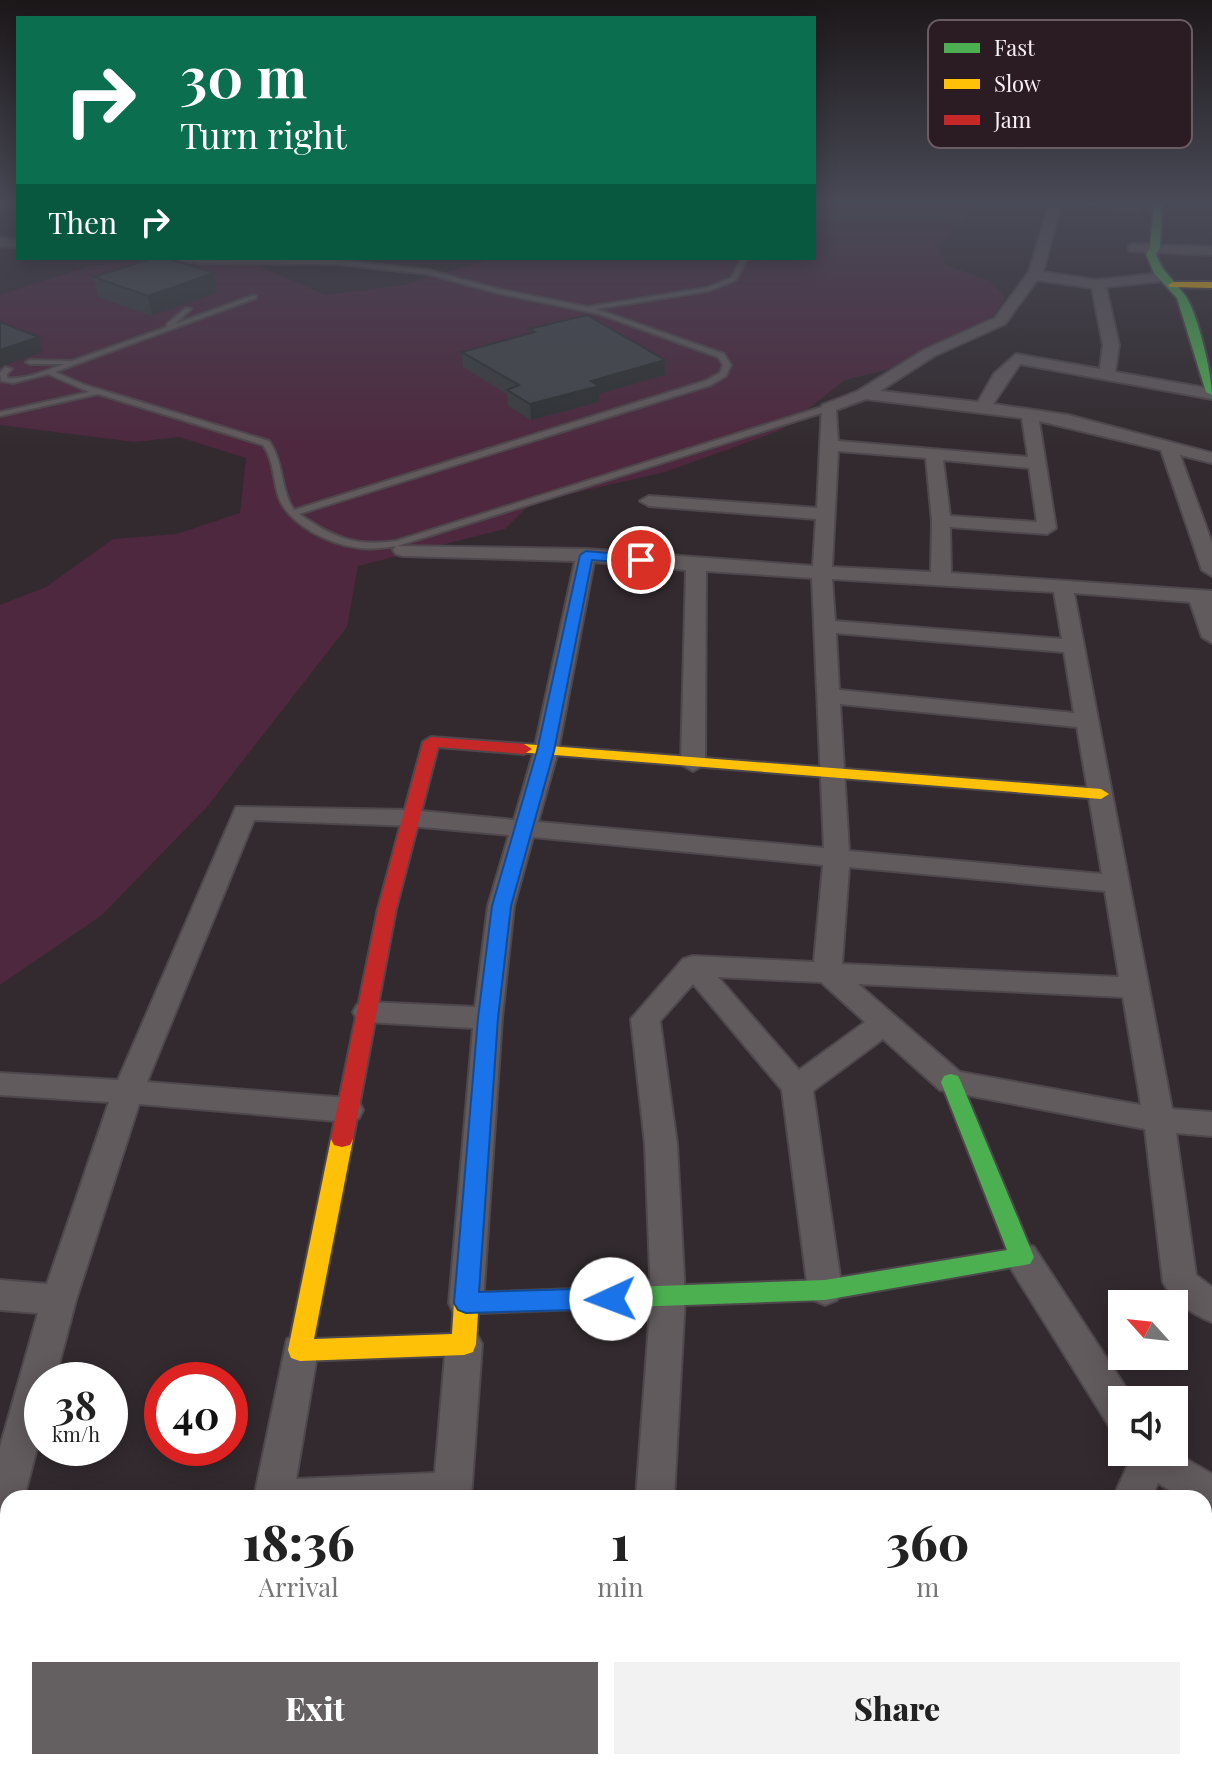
<!DOCTYPE html>
<style>
body{margin:0;font-family:"Playfair Display",serif;background:#f2f2f2;color:#222;height:100vh;display:flex;flex-direction:column;font-size:30px;white-space:nowrap}
*{box-sizing:border-box;margin:0}
p{font-size:26px;color:#767676}
.icon{flex:none;width:44px;height:44px;fill:none;stroke:currentColor;stroke-width:2;stroke-linecap:round;stroke-linejoin:round}
.map{position:relative;flex:1;overflow:hidden}
.panel{position:absolute;left:0px;top:1490px;width:1212px;height:280px;display:flex;flex-direction:column;background:#fff;border-radius:24px 24px 0 0;box-shadow:0 4px 20px #0003}
.panel>*{flex:none}
.hud{position:absolute;left:16px;top:16px;width:800px;height:244px;border-radius:0px;box-shadow:0 4px 20px #0003;background:#0b6e4f;color:#fff;overflow:hidden}
.needle{width:52px;rotate:297deg}
.buttons{position:absolute;left:1108px;top:1290px;display:grid;gap:16px}
.buttons a{display:grid;place-items:center;width:80px;height:80px;border-radius:0px;background:#fff;box-shadow:0 4px 20px #0003;font-size:40px}
.speed{position:absolute;left:24px;top:1362px;display:flex;gap:16px;font-size:40px;font-weight:700;text-align:center}
.speed>*{display:grid;place-content:center;width:104px;height:104px;border-radius:50%;background:#fff;box-shadow:0 4px 20px #0003;line-height:1}
.speed small{font-size:20px;font-weight:400}
.speed .limit{border:12px solid #d22;background:#fff;color:#111}
.pin{position:absolute;display:grid;place-items:center;width:68px;height:68px;color:#fff;margin:-34px;border:4px solid #fff;border-radius:50%;box-shadow:0 2px 8px #0007}
.me{position:absolute;width:88px;margin:-44px;rotate:268deg;stroke-linejoin:round;filter:drop-shadow(0 0 6px #0008)}
.turn{display:flex;align-items:center;gap:28px;height:168px;padding:0 32px;font-size:36px}
.turn .icon{width:104px;height:104px;stroke-width:2.5}
.turn b{display:block;font-size:56px;line-height:68px}
.then{display:flex;align-items:center;height:76px;padding:0 32px;background:#0003;gap:16px;font-size:30px}
.eta{display:flex;justify-content:space-evenly;align-items:center;height:136px;text-align:center}
.eta b{font-size:48px;font-weight:800;line-height:56px}
.cta{display:flex;gap:16px;margin-top:auto;padding:16px 32px}
.cta a{flex:1;height:92px;border-radius:0px;background:#646061;color:#fff;font-size:32px;font-weight:800;line-height:92px;text-align:center}
.cta a+a{background:#f2f2f2;color:#222}
.map>svg:first-child{display:block}
</style>
<div class="map">
<svg width="1212" height="1770" viewBox="0 0 1212 1770">
<rect width="100%" height="100%" fill="#322a2e"/>
<!-- green -->
<polygon fill="#4e283e" points="814,202 985,202 957,224 939,247 946,265 990,281 1005,298 987,325 959,341 928,346 906,365 845,380 781,430 665,472 531,503 505,529 358,566 347,627 206,808 102,915 0,985 0,605 46,587 113,539 177,534 240,513 246,458 179,437 135,442 0,425 0,295 89,266 128,262 257,265 325,295 403,285 494,258 814,258"/>
<g fill="none" stroke-linecap="round" stroke-linejoin="round">
<defs>
<path id="lane" d="M 742,258 L 748,258 L 736,280 L 709,291 L 596,309 L 724,354 L 731,365 L 726,376 L 711,385 L 299,514 C 333,537 354,547 396,541 L 825,406 L 831,406 L 831,410 L 397,546 C 383,548 368,550 354,547 C 327,543 289,524 279,498 C 273,480 274,460 263,445 L 98,394 L 0,416 L 0,412 L 89,392 L 48,374 L 13,383 L 1,381 L 0,373 L 5,367 L 12,369 L 7,374 L 7,378 C 25,380 47,370 64,364 L 30,364 L 26,362 L 30,360 L 72,361 L 167,327 L 167,324 L 186,308 L 191,309 L 175,324 L 252,296 L 256,296 L 256,298 L 55,372 L 85,385 L 269,441 C 284,462 280,489 294,510 L 705,381 L 720,373 L 723,365 L 718,357 L 599,314 L 497,293 L 428,274 L 335,264 L 196,263 L 194,260 L 335,260 L 428,270 L 498,289 L 587,307 L 706,288 L 731,278 Z"/>
<g id="street">
<polygon points="18,202 0,211 0,203"/>
<path d="M 1050,202 L 1062,202 L 1043,272 L 1096,280 L 1163,273 L 1170,277 L 1163,281 L 1106,287 L 1119,345 L 1115,372 L 1212,389 L 1212,399 L 1020,364 L 993,404 L 1068,415 L 1212,453 L 1212,463 L 1180,455 L 1212,543 L 1212,576 L 1202,570 L 1161,450 L 1039,421 L 1056,528 L 1047,534 L 950,527 L 951,573 L 1212,591 L 1212,643 L 1202,637 L 1190,602 L 1074,593 L 1172,1109 L 1212,1112 L 1212,1136 L 1176,1133 L 1196,1275 L 1212,1287 L 1212,1322 C 1193,1315 1172,1300 1163,1282 L 1145,1129 L 940,1090 L 883,1039 L 813,1091 L 842,1290 L 837,1300 L 825,1305 L 813,1300 L 808,1290 L 782,1090 L 693,984 L 660,1021 L 677,1144 L 685,1297 L 674,1498 L 636,1498 L 651,1297 L 645,1144 L 631,1019 L 683,959 L 693,956 L 814,962 L 823,865 L 533,837 L 514,906 L 502,1018 L 483,1303 L 478,1314 L 466,1318 L 454,1314 L 449,1303 L 473,1028 L 367,1022 L 357,1019 L 353,1012 L 357,1005 L 367,1002 L 475,1007 L 488,906 L 509,835 L 411,826 L 254,820 L 147,1082 L 348,1098 L 359,1102 L 363,1110 L 359,1118 L 348,1122 L 139,1104 L 76,1300 L 55,1380 L 42,1380 L 42,1429 L 24,1498 L 8,1498 L 8,1531 L 0,1534 L 0,1447 L 38,1313 L 0,1310 L 0,1280 L 47,1284 L 109,1102 L 0,1095 L 0,1073 L 118,1080 L 236,807 L 411,810 L 514,820 L 534,751 L 575,561 L 403,556 L 396,554 L 393,550 L 396,546 L 586,549 L 813,566 L 816,519 L 649,506 L 640,501 L 649,496 L 817,508 L 822,405 L 858,391 L 924,350 L 995,318 L 1029,272 ZM 1037,280 L 1092,288 L 1103,345 L 1100,369 L 1016,354 L 994,374 L 978,402 L 880,391 L 934,356 L 1005,324 ZM 866,399 L 1022,418 L 1028,457 L 838,441 L 836,410 ZM 838,451 L 926,458 L 932,521 L 931,572 L 832,567 ZM 943,460 L 1029,468 L 1037,522 L 950,516 ZM 594,562 L 686,570 L 681,764 L 693,771 L 705,764 L 706,571 L 812,578 L 824,848 L 538,822 L 558,751 ZM 832,579 L 1054,592 L 1062,639 L 835,621 ZM 836,633 L 1064,652 L 1074,713 L 839,690 ZM 840,704 L 1077,727 L 1102,874 L 849,851 ZM 849,867 L 1105,891 L 1119,977 L 842,964 ZM 718,977 L 821,982 L 865,1022 L 799,1070 ZM 858,984 L 1123,997 L 1141,1105 L 960,1072 Z"/>
<polygon points="1074,202 1120,202 1143,207 1137,211"/>
<polygon points="0,238 18,240 18,248 0,246"/>
<polygon points="1134,244 1212,247 1212,255 1129,251 1129,245"/>
<polygon points="148,258 210,258 203,262 155,262"/>
<polygon points="1022,1243 1034,1247 1134,1400 1122,1400 1122,1431 1109,1426 1010,1267 1005,1257 1010,1247"/>
<polygon points="464,1328 476,1333 482,1344 471,1498 254,1498 287,1339 300,1334 313,1339 318,1350 296,1479 435,1473 446,1344 452,1333"/>
<polygon points="1128,1452 1174,1452 1212,1474 1212,1514 1204,1510 1204,1498 1182,1498 1158,1483 1151,1498 1113,1498 1131,1458"/>
<rect x="410" y="1762" width="44" height="8"/>
<polygon points="866,1762 910,1762 911,1770 867,1770"/>
</g>
<g id="fast">
<path d="M 1154,202 L 1162,202 L 1160,248 L 1156,254 C 1162,272 1173,279 1184,294 C 1197,310 1212,374 1212,395 L 1206,392 L 1177,298 L 1154,273 L 1146,254 L 1150,248 Z"/>
<polygon points="951,1074 958,1076 961,1082 1034,1257 1030,1264 825,1300 630,1307 622,1304 618,1297 622,1290 630,1287 825,1280 1007,1250 941,1082 944,1076"/>
</g>
<g id="slow">
<polygon points="1173,282 1212,282 1212,288 1170,287 1168,285"/>
<polygon points="524,744 1101,789 1109,794 1101,799 518,752 516,749"/>
<polygon points="342,1131 350,1133 353,1139 314,1339 452,1334 454,1303 458,1296 466,1293 630,1287 638,1290 642,1297 638,1304 630,1307 478,1313 476,1344 473,1352 464,1355 300,1361 291,1358 288,1350 331,1139 334,1133"/>
</g>
<polygon id="jam" points="431,737 524,744 532,749 524,754 438,747 396,909 353,1139 350,1145 342,1147 334,1145 331,1139 378,909 423,742"/>
</defs>
<!-- lane casing -->
<use href="#lane" stroke="#4e474b" stroke-width="4"/>
<!-- street casing -->
<use href="#street" stroke="#4e474b" stroke-width="4"/>
<!-- fast casing -->
<use href="#fast" stroke="#4e474b" stroke-width="4"/>
<!-- slow casing -->
<use href="#slow" stroke="#4e474b" stroke-width="4"/>
<!-- jam casing -->
<use href="#jam" stroke="#4e474b" stroke-width="4"/>
<!-- lane -->
<use href="#lane" fill="#625b5e" fill-rule="evenodd"/>
<!-- street -->
<use href="#street" fill="#625b5e" fill-rule="evenodd"/>
<!-- fast -->
<use href="#fast" fill="#4caf50" fill-rule="evenodd"/>
<!-- slow -->
<use href="#slow" fill="#ffc107" fill-rule="evenodd"/>
<!-- jam -->
<use href="#jam" fill="#c62828" fill-rule="evenodd"/>
</g>
<!-- wall -->
<g fill="#3a3d40">
<polygon points="214,273 217,293 152,316 98,297 94,277"/>
<polygon points="529,329 665,360 665,375 599,394 599,402 531,420 508,406 507,394 463,367 462,352 530,334"/>
</g>
<!-- shaded-wall -->
<g fill="#2f3234">
<polygon points="214,273 217,293 152,316 148,296"/>
<polygon points="39,337 43,352 0,367 0,350"/>
<polygon points="665,360 665,375 599,394 599,402 531,420 530,404 591,381"/>
</g>
<!-- building -->
<g fill="#43474b" stroke="#2f3234" stroke-width="2">
<polygon points="154,258 167,258 214,273 148,296 94,277"/>
<polygon points="587,315 665,360 591,381 599,386 530,404 507,390 519,385 462,352 535,332 529,329"/>
<polygon points="0,322 39,337 0,350"/>
</g>
<!-- sky -->
<linearGradient id="sky" x2="0" y2="1"><stop stop-color="#1c1719"/><stop offset="0.45" stop-color="#494a57"/><stop offset="1" stop-color="#494a57" stop-opacity="0"/></linearGradient>
<rect width="1212" height="450" fill="url(#sky)"/>
<!-- route -->
<polygon fill="#1a73e8" stroke="#114b97" stroke-width="2" points="586,551 641,556 648,560 641,564 592,560 554,751 511,906 498,1018 479,1292 611,1288 619,1291 623,1299 619,1306 611,1309 466,1313 458,1310 454,1303 478,1018 492,906 537,751 580,555"/>
<!-- legend -->
<rect x="928" y="20" width="264" height="128" rx="12" fill="#2b1c24" stroke="#695c63" stroke-width="2"/>
<rect x="944" y="43" width="36" height="10" fill="#4caf50"/>
<rect x="944" y="79" width="36" height="10" fill="#ffc107"/>
<rect x="944" y="115" width="36" height="10" fill="#c62828"/>
<g font-size="22" fill="#faf0f5">
<text x="994" y="56">Fast</text>
<text x="994" y="92">Slow</text>
<text x="994" y="128">Jam</text>
</g>
</svg>
<div class="buttons">
<a><svg class="needle" viewBox="-14 -14 28 28"><path d="M0-13l5 13h-10z" fill="#e53935"/><path d="M0 13l5-13h-10z" fill="#767676"/></svg></a>
<a><svg class="icon" aria-label="sound" viewBox="0 0 24 24"><path d="M4 9h4l5-4v14l-5-4H4zM17 9q2 3 0 6"/></svg></a>
</div>
<div class="speed"><div>38<small>km/h</small></div><div class="limit">40</div></div>
<div class="pin" style="left:641px;top:560px;background:#d93025"><svg class="icon" aria-label="arrive" viewBox="0 0 24 24"><path d="M6 21V4h12l-3 4 3 4H6"/></svg></div>
<svg class="me" style="left:611px;top:1299px" viewBox="-20 -20 40 40"><circle r="19" fill="#fff"/><path d="M0-13L10 11 0 6-10 11z" fill="#1a73e8"/></svg>
<div class="hud">
<div class="turn"><svg class="icon" aria-label="right" viewBox="0 0 24 24"><path d="M7 20v-9h11M14 6l5 5-5 5"/></svg><div><b>30 m</b>Turn right</div></div>
<div class="then">Then<svg class="icon" aria-label="right" viewBox="0 0 24 24"><path d="M7 20v-9h11M14 6l5 5-5 5"/></svg></div>
</div>
<section class="panel">
<div class="eta">
<div><b>18:36</b><p>Arrival</p></div>
<div><b>1</b><p>min</p></div>
<div><b>360</b><p>m</p></div>
</div>
<div class="cta"><a>Exit</a><a>Share</a></div>
</section>
</div>
